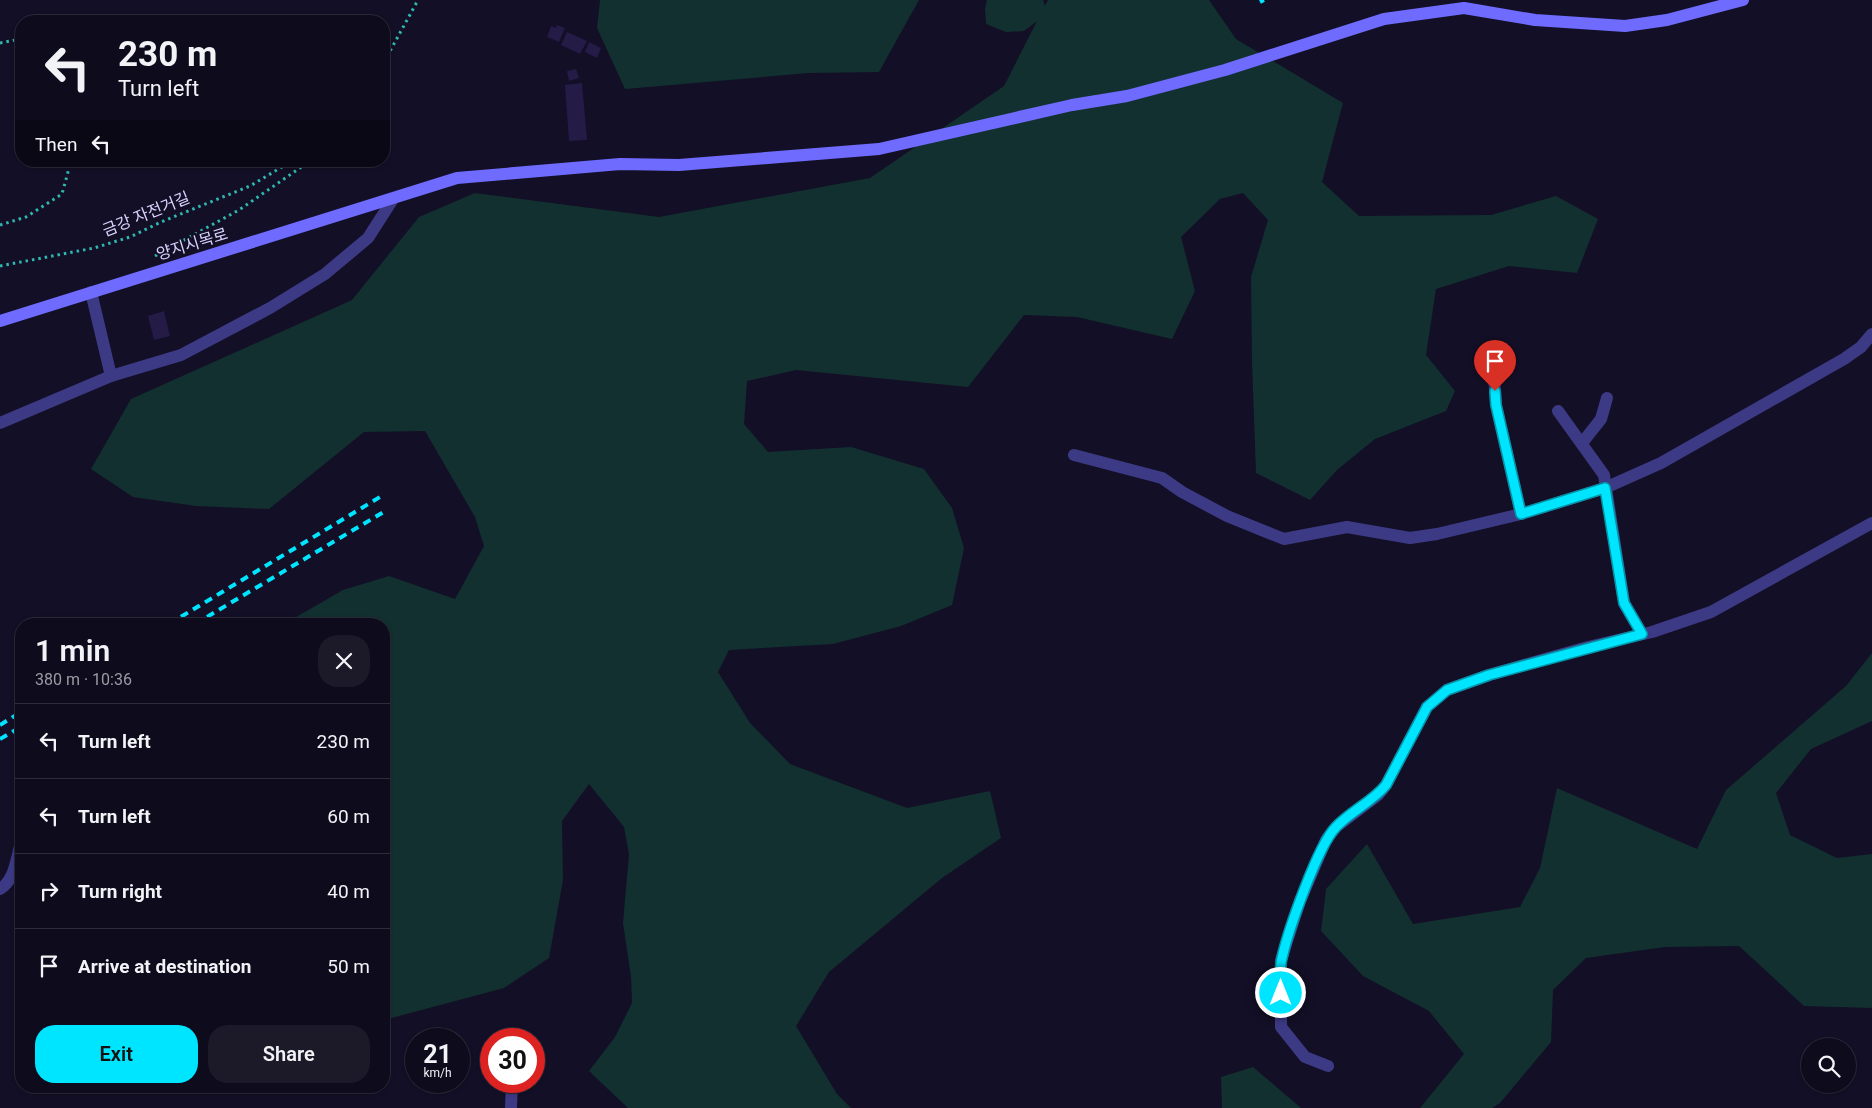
<!DOCTYPE html>
<meta charset="utf-8">
<style>
body{margin:0;font-family:Roboto,"Noto Sans KR",sans-serif;background:#1c1929;color:#f1f3f6;height:100vh;display:flex;flex-direction:column;font-size:19px;white-space:nowrap}
*{box-sizing:border-box;margin:0}
p{font-size:16px;color:#9b9ba3}
.icon{flex:none;width:28px;height:28px;fill:none;stroke:currentColor;stroke-width:2;stroke-linecap:round;stroke-linejoin:round}
.map{position:relative;flex:1;overflow:hidden}
.side{position:absolute;left:15px;top:618px;width:375px;height:475px;display:flex;flex-direction:column;background:#0e0b1c;border-radius:20px;box-shadow:0 1px 4px #0004,0 0 0 1px #2e2b3b}
.side>*{flex:none}
.top-card{position:absolute;left:15px;top:15px;width:375px;height:152px;border-radius:20px;box-shadow:0 1px 4px #0004,0 0 0 1px #2e2b3b;background:#0e0b1c;color:#f1f3f6;overflow:hidden}
.controls{position:absolute;left:1801px;top:1038px;display:grid;gap:10px}
.controls a{display:grid;place-items:center;width:55px;height:55px;border-radius:50%;background:#0e0b1c;box-shadow:0 1px 4px #0004,0 0 0 1px #2e2b3b;font-size:25px}
.speed{position:absolute;left:405px;top:1028px;display:flex;gap:10px;font-size:25px;font-weight:700;text-align:center}
.speed>*{display:grid;place-content:center;width:65px;height:65px;border-radius:50%;background:#0e0b1c;box-shadow:0 1px 4px #0004,0 0 0 1px #2e2b3b;line-height:1}
.speed small{font-size:12px;font-weight:400}
.speed .limit{border:8px solid #d22;background:#fff;color:#111}
.pin{position:absolute;display:grid;place-items:center;width:42px;height:42px;color:#fff;margin:-51px -21px;border-radius:50% 50% 50% 0;rotate:-45deg;box-shadow:0 0 5px #0007}
.pin .icon{rotate:45deg}
.me{position:absolute;width:55px;margin:-28px;rotate:0deg;stroke-linejoin:round;filter:drop-shadow(0 0 4px #0008)}
.turn{display:flex;align-items:center;gap:18px;height:105px;padding:0 20px;font-size:22px}
.turn .icon{width:65px;height:65px;stroke-width:2.5}
.turn b{display:block;font-size:35px;line-height:42px}
.then{display:flex;align-items:center;height:48px;padding:0 20px;background:#0003;gap:10px;font-size:19px}
.round{display:grid;place-items:center;flex:none;width:52px;height:52px;border-radius:20px;background:#1c1929}
.overview{display:flex;align-items:center;justify-content:space-between;height:85px;padding:0 20px}
h1{font-size:30px;font-weight:600;line-height:38px}
.primary-button{display:flex;gap:10px;margin-top:auto;padding:10px 20px}
.primary-button a{flex:1;height:58px;border-radius:20px;background:#00e5ff;color:#111;font-size:20px;font-weight:600;line-height:58px;text-align:center}
.primary-button a+a{background:#1c1929;color:#f1f3f6}
ul{padding:0;list-style:none}
li{display:flex;align-items:center;gap:15px;height:75px;padding:0 20px;border-top:1px solid #2e2b3b}
li div{flex:1}
li b{display:block;font-size:19px}
li em{font-style:normal}
.map>svg:first-child{display:block}
</style>
<div class="map">
<svg width="1872" height="1108" viewBox="0 0 1872 1108">
<rect width="100%" height="100%" fill="#130f26"/>
<!-- green -->
<g fill="#12302f">
<polygon points="600,0 919,0 879,72 809,73 625,89 597,28"/>
<polygon points="987,0 1043,0 1045,6 1048,0 1209,0 1236,39 1343,103 1322,182 1359,216 1491,215 1556,196 1598,219 1577,273 1509,266 1436,289 1426,355 1455,391 1446,411 1375,439 1337,470 1310,500 1256,473 1252,362 1251,277 1268,220 1243,193 1220,199 1181,237 1195,291 1172,339 1077,317 1024,315 968,387 796,370 747,381 744,424 768,452 851,447 924,469 952,508 964,548 952,605 901,626 833,644 729,650 718,672 750,723 790,764 907,808 990,791 1001,838 942,878 829,972 796,1026 837,1094 851,1108 628,1108 589,1071 615,1037 632,1003 631,977 623,923 629,854 624,827 589,784 562,821 563,880 549,958 504,988 384,1020 384,624 284,624 343,590 389,576 455,599 484,546 475,517 425,431 364,432 269,509 196,506 133,497 91,469 131,399 352,300 419,217 475,193 659,217 870,178 1004,86 1037,21 1024,31 1006,32 986,24 985,8"/>
<polygon points="1872,653 1872,721 1811,749 1776,793 1790,835 1837,858 1872,854 1872,1008 1804,1006 1739,946 1665,947 1586,958 1553,990 1551,1042 1500,1103 1492,1108 1420,1108 1464,1054 1429,1011 1363,976 1321,931 1326,889 1367,844 1413,924 1520,907 1540,868 1557,788 1697,849 1726,790 1846,686"/>
<polygon points="1253,1067 1301,1108 1222,1108 1221,1077"/>
</g>
<!-- building -->
<g fill="#241b47">
<polygon points="557,25 565,28 559,42 547,37 551,26 556,28"/>
<polygon points="567,32 587,41 580,54 561,45"/>
<polygon points="589,42 601,48 597,58 585,52"/>
<polygon points="576,69 579,78 569,81 567,71"/>
<polygon points="582,83 587,140 569,141 565,85"/>
<polygon points="164,311 170,336 154,340 148,316"/>
</g>
<g fill="none" stroke-linecap="round" stroke-linejoin="round">
<!-- path -->
<g stroke="#2fb8b0" stroke-width="3" stroke-dasharray="2.5 4" stroke-linecap="butt">
<polyline points="0,43 21,39"/>
<polyline points="384,62 418,0"/>
<polyline points="0,225 26,217 62,194 71,161"/>
<polyline points="155,256 239,210 310,161"/>
<polyline points="0,266 94,248 130,237 161,222 250,186 292,161"/>
</g>
<!-- street -->
<g stroke="#3d3a85" stroke-width="12">
<polyline points="91,292 111,376"/>
<polyline points="1494,376 1496,405 1521,514"/>
<polyline points="1558,411 1604,475 1624,603 1642,634"/>
<polyline points="0,423 111,376 181,355 270,308 325,274 368,238 393,199"/>
<polyline points="1582,443 1601,419 1607,398"/>
<polyline points="1074,455 1162,478 1182,492 1227,516 1284,539 1347,527 1410,538 1437,534 1521,514 1605,488 1661,463 1844,359 1861,347 1872,334"/>
<path d="M 0,889 C 14,881 16,861 20,846"/>
<polyline points="1328,1066 1305,1057 1281,1027 1281,960 1300,901 1326,840 1336,827 1378,795 1386,785 1427,707 1447,690 1489,675 1588,647 1652,632 1711,612 1872,523"/>
<polyline points="511,1108 512,1081"/>
</g>
<!-- secondary -->
<polyline stroke="#6f6bff" stroke-width="12" points="0,321 457,178 620,164 679,165 879,149 1072,105 1127,96 1225,70 1384,19 1464,8 1535,20 1625,26 1667,20 1743,0"/>
<!-- rail -->
<g stroke="#00e5ff" stroke-width="4" stroke-dasharray="8 6" stroke-linecap="butt">
<polyline points="1260,2 1264,0"/>
<polyline points="169,624 380,497"/>
<polyline points="195,624 387,510"/>
<polyline points="0,725 21,712"/>
<polyline points="0,739 21,727"/>
</g>
</g>
<g fill="none" stroke-linecap="round" stroke-linejoin="round">
<defs>
<path id="route" d="M 1281,993 C 1281,982 1279,969 1282,958 C 1288,931 1318,845 1336,827 C 1351,811 1372,802 1386,785 L 1427,707 L 1447,690 L 1489,675 L 1642,634 L 1624,603 L 1605,488 L 1521,514 L 1496,405 L 1495,391"/>
</defs>
<!-- route casing -->
<use href="#route" stroke="#0095a6" stroke-width="12"/>
<!-- route -->
<use href="#route" stroke="#00e5ff" stroke-width="9"/>
</g>
<g text-anchor="middle" dominant-baseline="central" stroke-width="5" stroke-linejoin="round" paint-order="stroke">
<!-- street labels -->
<g font-size="16" fill="#d9d4ff" stroke="#130f26">
<text transform="translate(146 214) rotate(-22)">금강 자전거길</text>
<text transform="translate(192 244) rotate(-17)">양지시목로</text>
</g>
</g>
</svg>
<div class="controls">
<a><svg class="icon" aria-label="search" viewBox="0 0 24 24"><circle cx="10" cy="10" r="6"/><path d="M15 15l6 6"/></svg></a>
</div>
<div class="speed"><div>21<small>km/h</small></div><div class="limit">30</div></div>
<div class="pin" style="left:1495px;top:391px;background:#d93025"><svg class="icon" aria-label="arrive" viewBox="0 0 24 24"><path d="M6 21V4h12l-3 4 3 4H6"/></svg></div>
<svg class="me" style="left:1281px;top:993px" viewBox="-20 -20 40 40"><circle r="17" fill="#00e5ff" stroke="#fff" stroke-width="3"/><path d="M0-11L8 9 0 5-8 9z" fill="#fff"/></svg>
<div class="top-card">
<div class="turn"><svg class="icon" aria-label="left" viewBox="0 0 24 24"><path d="M17 20v-9H6M10 6l-5 5 5 5"/></svg><div><b>230 m</b>Turn left</div></div>
<div class="then">Then<svg class="icon" aria-label="left" viewBox="0 0 24 24"><path d="M17 20v-9H6M10 6l-5 5 5 5"/></svg></div>
</div>
<section class="side">
<div class="overview"><div><h1>1 min</h1><p>380 m · 10:36</p></div><a class="round"><svg class="icon" aria-label="close" viewBox="0 0 24 24"><path d="M6 6l12 12M18 6L6 18"/></svg></a></div>
<ul>
<li><svg class="icon" aria-label="left" viewBox="0 0 24 24"><path d="M17 20v-9H6M10 6l-5 5 5 5"/></svg><div><b>Turn left</b></div><em>230 m</em></li>
<li><svg class="icon" aria-label="left" viewBox="0 0 24 24"><path d="M17 20v-9H6M10 6l-5 5 5 5"/></svg><div><b>Turn left</b></div><em>60 m</em></li>
<li><svg class="icon" aria-label="right" viewBox="0 0 24 24"><path d="M7 20v-9h11M14 6l5 5-5 5"/></svg><div><b>Turn right</b></div><em>40 m</em></li>
<li><svg class="icon" aria-label="arrive" viewBox="0 0 24 24"><path d="M6 21V4h12l-3 4 3 4H6"/></svg><div><b>Arrive at destination</b></div><em>50 m</em></li>
</ul>
<div class="primary-button"><a>Exit</a><a>Share</a></div>
</section>
</div>
